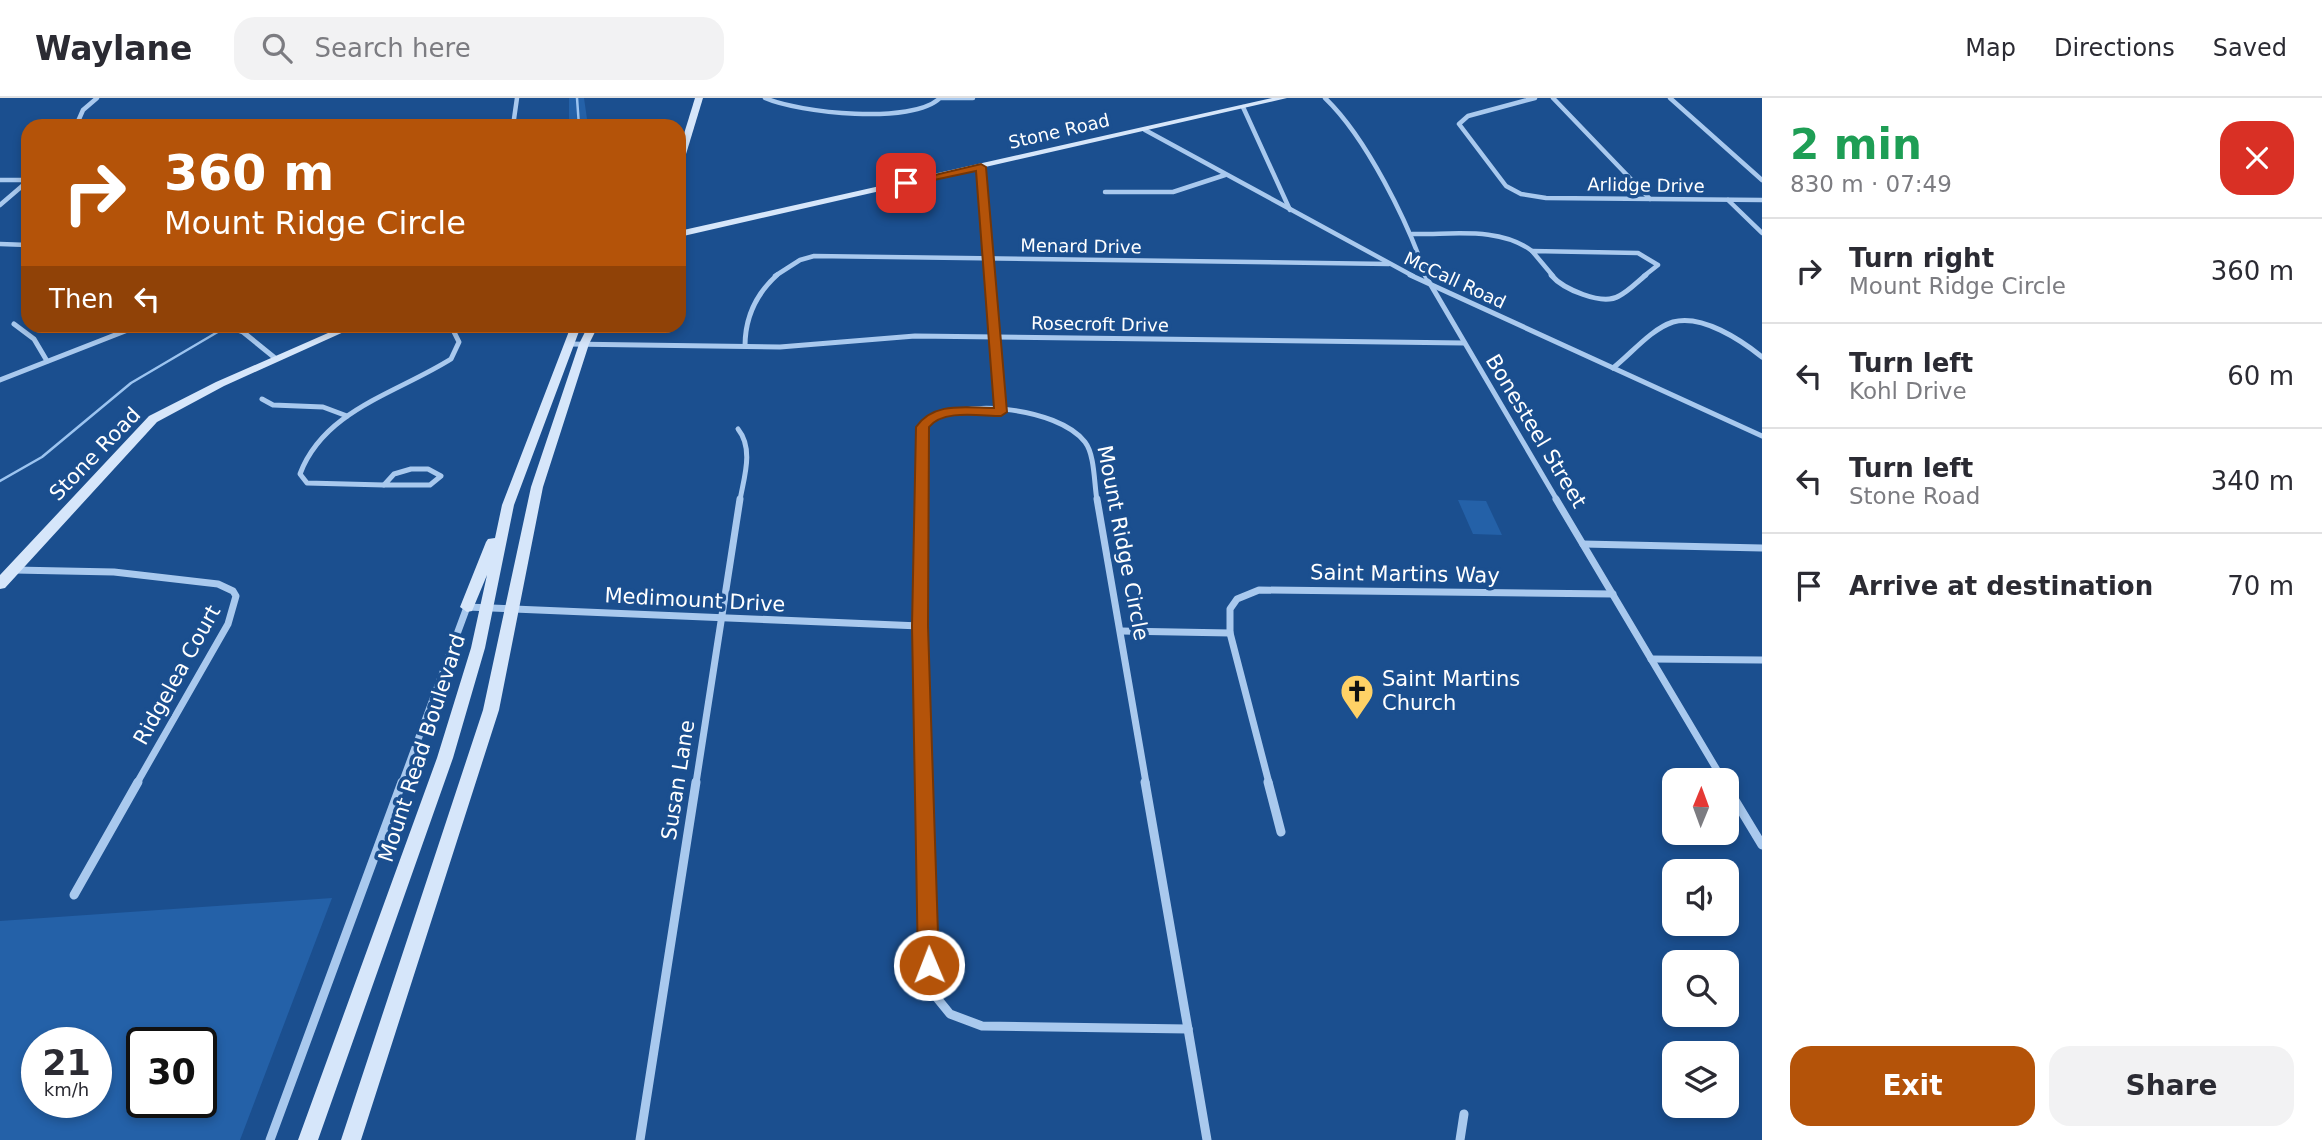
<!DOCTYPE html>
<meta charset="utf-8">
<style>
body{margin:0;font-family:"DejaVu Sans",sans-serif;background:#f2f2f3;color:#2b2b33;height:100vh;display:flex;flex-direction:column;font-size:26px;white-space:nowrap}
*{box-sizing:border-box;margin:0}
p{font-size:23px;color:#7c7c81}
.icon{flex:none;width:38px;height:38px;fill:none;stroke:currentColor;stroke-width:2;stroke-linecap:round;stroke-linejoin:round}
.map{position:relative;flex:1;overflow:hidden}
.side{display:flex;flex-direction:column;background:#fff;width:560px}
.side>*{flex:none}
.hud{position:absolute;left:21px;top:21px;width:665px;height:214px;border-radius:21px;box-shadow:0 4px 10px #0003;background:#b45309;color:#fff;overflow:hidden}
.needle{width:46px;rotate:1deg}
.tools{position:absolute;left:1662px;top:670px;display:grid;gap:14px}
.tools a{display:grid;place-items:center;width:77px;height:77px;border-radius:14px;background:#fff;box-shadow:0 4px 10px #0003;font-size:35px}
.speed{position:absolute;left:21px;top:929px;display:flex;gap:14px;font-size:35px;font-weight:700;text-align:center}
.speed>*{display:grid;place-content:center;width:91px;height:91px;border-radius:50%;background:#fff;box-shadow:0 4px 10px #0003;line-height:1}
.speed small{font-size:18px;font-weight:400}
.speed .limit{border:4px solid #111;border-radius:10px;background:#fff;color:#111}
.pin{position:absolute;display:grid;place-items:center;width:60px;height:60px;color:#fff;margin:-30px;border-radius:14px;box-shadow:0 4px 10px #0006}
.me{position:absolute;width:77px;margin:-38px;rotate:359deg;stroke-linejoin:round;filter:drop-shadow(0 0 5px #0008)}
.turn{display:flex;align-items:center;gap:24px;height:147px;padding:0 28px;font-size:32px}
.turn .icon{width:91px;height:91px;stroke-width:2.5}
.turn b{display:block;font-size:49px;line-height:60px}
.then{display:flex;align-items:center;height:66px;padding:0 28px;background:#0003;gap:14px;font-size:26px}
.round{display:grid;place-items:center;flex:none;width:74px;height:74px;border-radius:21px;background:#f2f2f3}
.headline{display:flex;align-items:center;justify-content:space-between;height:119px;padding:0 28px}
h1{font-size:42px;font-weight:700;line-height:52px;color:#1e9e55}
.action{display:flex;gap:14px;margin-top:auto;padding:14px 28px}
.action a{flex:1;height:80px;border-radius:21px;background:#b45309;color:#fff;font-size:28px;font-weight:700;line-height:80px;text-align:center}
.action a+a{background:#f2f2f3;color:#2b2b33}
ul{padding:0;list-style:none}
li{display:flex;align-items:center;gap:21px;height:105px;padding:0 28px;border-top:2px solid #e1e1e2}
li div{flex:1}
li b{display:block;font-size:26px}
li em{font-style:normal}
header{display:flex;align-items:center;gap:42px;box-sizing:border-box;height:98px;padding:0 35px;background:#fff;border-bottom:2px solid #e1e1e2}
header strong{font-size:33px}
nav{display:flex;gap:38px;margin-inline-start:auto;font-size:24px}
.search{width:490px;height:63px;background:#f2f2f3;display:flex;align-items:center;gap:18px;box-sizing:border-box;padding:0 24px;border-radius:21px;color:#7c7c81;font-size:26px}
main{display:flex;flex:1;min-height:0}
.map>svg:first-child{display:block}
</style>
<header>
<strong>Waylane</strong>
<div class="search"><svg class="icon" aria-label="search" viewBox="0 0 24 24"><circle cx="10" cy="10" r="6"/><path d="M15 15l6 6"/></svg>Search here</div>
<nav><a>Map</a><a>Directions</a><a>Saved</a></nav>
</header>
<main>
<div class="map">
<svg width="1762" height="1042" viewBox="0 0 1762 1042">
<rect width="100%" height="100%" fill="#1b4f8f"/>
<!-- green -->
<g fill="#2461a8" fill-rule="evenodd">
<polygon points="569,0 584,0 588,28 569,28"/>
<polygon points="1458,402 1486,403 1502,437 1473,436"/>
<path d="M 332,800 L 240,1042 L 0,1042 L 0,823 ZM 37,945 L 96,945 L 96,1004 L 37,1004 ZM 142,945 L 201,945 L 201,1004 L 142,1004 Z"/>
</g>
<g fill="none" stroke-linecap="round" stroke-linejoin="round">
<!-- stream -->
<g stroke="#9cc4f0" stroke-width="2.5">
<polyline points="577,0 579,28"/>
<polyline points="0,383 42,359 131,285 221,232"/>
</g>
<!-- street-far3 -->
<g stroke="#a9c9ee" stroke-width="4.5">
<path d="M 765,0 C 799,15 913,27 940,0"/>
<polyline points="941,0 973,0"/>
<path d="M 1325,0 C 1366,39 1408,124 1426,178"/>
<polyline points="1535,0 1468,18 1459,26 1506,88 1521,96 1546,100 1762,102"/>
<polyline points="1553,0 1650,101"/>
<polyline points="1670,0 1762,82"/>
<polyline points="1243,9 1290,112"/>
<polyline points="76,27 179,28"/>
<polyline points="76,28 83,12 97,0"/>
<polyline points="513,28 517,0"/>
<polyline points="1145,32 1413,178"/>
<polyline points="981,69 990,178"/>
<polyline points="0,82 28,82"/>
<polyline points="1105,94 1173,94 1225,77"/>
<polyline points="1728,102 1762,135"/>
<polyline points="0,107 28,83"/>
<path d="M 1412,136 C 1451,137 1499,128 1532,153"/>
<polyline points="0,146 28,147"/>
<polyline points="775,178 800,162 814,158 1389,166"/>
<polyline points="1553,178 1532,153 1638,155 1658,167 1644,178"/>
</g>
<!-- street-far2 -->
<g stroke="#a9c9ee" stroke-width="5">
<polyline points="990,177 1001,314"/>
<polyline points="1410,177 1762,338"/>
<polyline points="1425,177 1557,402"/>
<path d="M 1551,177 C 1563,191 1602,208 1619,198 C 1629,193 1637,184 1646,177"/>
<polyline points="14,226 34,241 47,263"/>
<polyline points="225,228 243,234 275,260"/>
<polyline points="568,246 780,249 915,238 1464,245"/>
<path d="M 745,248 C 745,220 756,196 777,177"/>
<path d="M 1613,270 C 1631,256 1651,231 1673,224 C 1702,216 1741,242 1762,259"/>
<polyline points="0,282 138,228"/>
<polyline points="262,301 273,307 323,309 347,318"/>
<path d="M 738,331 C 754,351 744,379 740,402"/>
<polygon points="411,371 428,371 441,378 430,387 384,387 394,376"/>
<path d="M 384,387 L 307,385 L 300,376 C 324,312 397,295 451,261 L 459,244 L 451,228"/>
<path d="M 922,402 L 923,329 C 955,297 1058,309 1085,344 C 1095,357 1094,386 1097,402"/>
</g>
<!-- street-far1 -->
<g stroke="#a9c9ee" stroke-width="7">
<polyline points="922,401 920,528 924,685"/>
<polyline points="1097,401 1146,685"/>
<polyline points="1556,401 1723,682"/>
<polyline points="1583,446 1762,450"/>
<polyline points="14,472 114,474 218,486 233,493 236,498 228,526 137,685"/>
<polyline points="1121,533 1230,535"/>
<polyline points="1651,561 1761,562"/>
<polyline points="402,685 467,509 920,528"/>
<polyline points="696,685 740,401"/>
<polyline points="1269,685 1230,535 1230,511 1237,501 1259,492 1613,496"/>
</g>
<!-- street -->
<g stroke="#a9c9ee" stroke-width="9">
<polyline points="924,684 930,879 937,900 950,916 982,928 1188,931"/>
<polyline points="1145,684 1188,931"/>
<polyline points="1268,684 1281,734"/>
<polyline points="1727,689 1762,747"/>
<polyline points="74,797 138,684"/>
<polyline points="1188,931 1207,1042"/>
<polyline points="270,1042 402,684"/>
<polyline points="640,1042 696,684"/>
<polyline points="1460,1042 1464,1016"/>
</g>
<!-- secondary -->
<g fill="#d6e6fa" fill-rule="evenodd">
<polygon points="695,0 703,0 683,66 679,69 679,52"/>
<polygon points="1272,0 1287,0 679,139 679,133"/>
<polygon points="344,228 357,228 224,288 157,324 5,490 0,491 0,477 149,318 216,284"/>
<polygon points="571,228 581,228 514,407 485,550 453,660 318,1042 298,1042 437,660 471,550 487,477 472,513 467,514 460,509 486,444 488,441 495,440 502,407"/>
<polygon points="588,228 598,228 589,246 543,389 499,612 361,1042 341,1042 483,612 531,389 579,246"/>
</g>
</g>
<!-- route -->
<path fill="#b45309" stroke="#753606" stroke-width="2" d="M 981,66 L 986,69 L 1007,314 L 1001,318 C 980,318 943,311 929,329 L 928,528 L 939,867 L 936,875 L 929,878 L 921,875 L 918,867 L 912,528 L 916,329 C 934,303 966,310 994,310 L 976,73 L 906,88 L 901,85 Z"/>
<!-- icons -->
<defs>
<symbol id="church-pin" viewBox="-11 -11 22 30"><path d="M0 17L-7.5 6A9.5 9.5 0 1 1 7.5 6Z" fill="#ffd166" stroke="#1b4f8f"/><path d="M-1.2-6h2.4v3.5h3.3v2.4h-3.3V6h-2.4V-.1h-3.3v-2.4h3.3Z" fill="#111"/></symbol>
</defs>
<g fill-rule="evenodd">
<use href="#church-pin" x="1338" y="574" width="38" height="52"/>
</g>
<g text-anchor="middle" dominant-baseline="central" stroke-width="7" stroke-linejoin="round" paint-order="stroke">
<!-- far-street labels -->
<g font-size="18" fill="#fff" stroke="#1b4f8f">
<text transform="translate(1059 33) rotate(-13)">Stone Road</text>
<text transform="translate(1646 87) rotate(1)">Arlidge Drive</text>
<text transform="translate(1081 148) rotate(1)">Menard Drive</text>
<text transform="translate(1455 182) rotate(25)">McCall Road</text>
<text transform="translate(1100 226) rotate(1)">Rosecroft Drive</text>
</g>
<!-- street labels -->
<g font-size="21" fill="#fff" stroke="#1b4f8f">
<text transform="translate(1536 333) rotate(59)">Bonesteel Street</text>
<text transform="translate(95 356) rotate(-46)">Stone Road</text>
<text transform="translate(1123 445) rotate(79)">Mount Ridge Circle</text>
<text transform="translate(1405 476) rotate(1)">Saint Martins Way</text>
<text transform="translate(695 502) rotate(3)">Medimount Drive</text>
<text transform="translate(177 577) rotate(-61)">Ridgelea Court</text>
<text transform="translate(422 650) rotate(-72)">Mount Read Boulevard</text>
<text transform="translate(678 682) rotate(-81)">Susan Lane</text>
</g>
<!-- poi labels -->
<g font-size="21" fill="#fff" stroke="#1b4f8f" text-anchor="start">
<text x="1382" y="581">Saint Martins<tspan x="1382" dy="24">Church</tspan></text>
</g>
</g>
</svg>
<div class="tools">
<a><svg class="needle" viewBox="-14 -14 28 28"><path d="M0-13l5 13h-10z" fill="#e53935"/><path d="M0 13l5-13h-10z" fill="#7c7c81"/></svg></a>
<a><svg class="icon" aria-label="sound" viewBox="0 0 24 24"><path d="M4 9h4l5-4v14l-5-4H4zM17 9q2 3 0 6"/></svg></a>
<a><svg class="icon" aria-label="search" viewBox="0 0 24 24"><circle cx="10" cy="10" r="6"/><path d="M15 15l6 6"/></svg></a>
<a><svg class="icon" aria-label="layers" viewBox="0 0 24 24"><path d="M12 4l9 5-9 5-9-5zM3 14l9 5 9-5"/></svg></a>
</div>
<div class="speed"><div>21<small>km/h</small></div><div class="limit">30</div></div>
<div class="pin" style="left:906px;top:85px;background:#d93025"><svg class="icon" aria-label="arrive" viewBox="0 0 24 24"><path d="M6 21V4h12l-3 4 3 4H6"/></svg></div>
<svg class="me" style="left:929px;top:867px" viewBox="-20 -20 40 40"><circle r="17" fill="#b45309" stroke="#fff" stroke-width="3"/><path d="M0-11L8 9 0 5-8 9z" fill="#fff"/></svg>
<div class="hud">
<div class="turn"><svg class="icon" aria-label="right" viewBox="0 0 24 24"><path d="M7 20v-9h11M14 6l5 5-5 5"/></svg><div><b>360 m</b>Mount Ridge Circle</div></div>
<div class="then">Then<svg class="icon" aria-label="left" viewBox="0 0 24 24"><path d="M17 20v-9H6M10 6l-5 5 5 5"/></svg></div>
</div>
</div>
<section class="side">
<div class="headline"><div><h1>2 min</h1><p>830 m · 07:49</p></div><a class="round" style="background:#d93025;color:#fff"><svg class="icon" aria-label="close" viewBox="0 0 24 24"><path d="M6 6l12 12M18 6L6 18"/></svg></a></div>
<ul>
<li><svg class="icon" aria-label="right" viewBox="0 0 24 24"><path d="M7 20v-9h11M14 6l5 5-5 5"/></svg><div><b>Turn right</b><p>Mount Ridge Circle</p></div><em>360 m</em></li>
<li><svg class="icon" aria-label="left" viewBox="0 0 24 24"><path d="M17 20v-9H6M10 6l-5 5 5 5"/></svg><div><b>Turn left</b><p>Kohl Drive</p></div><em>60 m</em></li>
<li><svg class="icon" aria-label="left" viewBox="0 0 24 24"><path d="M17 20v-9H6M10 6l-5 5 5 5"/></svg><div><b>Turn left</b><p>Stone Road</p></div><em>340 m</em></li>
<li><svg class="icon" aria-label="arrive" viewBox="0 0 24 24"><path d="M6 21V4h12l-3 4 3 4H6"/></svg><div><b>Arrive at destination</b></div><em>70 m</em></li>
</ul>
<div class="action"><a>Exit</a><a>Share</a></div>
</section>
</main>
